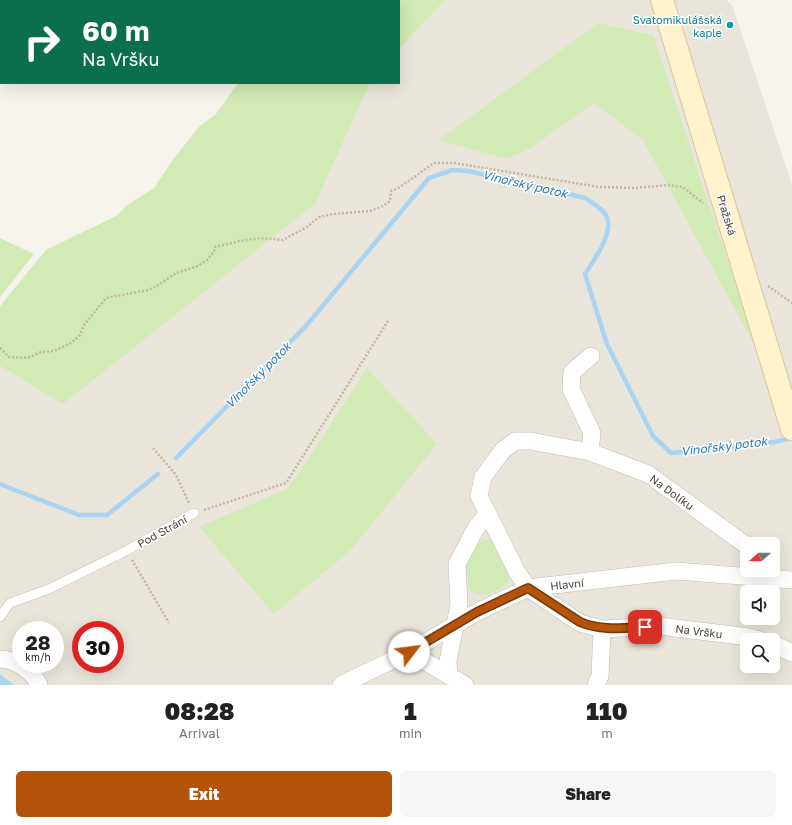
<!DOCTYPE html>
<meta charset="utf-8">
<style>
body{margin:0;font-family:"Golos Text",sans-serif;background:#f6f6f6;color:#222;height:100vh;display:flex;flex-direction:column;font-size:15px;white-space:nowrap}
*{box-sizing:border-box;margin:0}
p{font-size:13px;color:#767676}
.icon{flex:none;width:22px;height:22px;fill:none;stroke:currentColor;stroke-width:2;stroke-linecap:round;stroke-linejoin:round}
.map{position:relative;height:685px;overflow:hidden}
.details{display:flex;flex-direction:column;background:#fff;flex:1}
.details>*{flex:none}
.hud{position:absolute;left:0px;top:0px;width:400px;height:84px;box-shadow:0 4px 16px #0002;background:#0b6e4f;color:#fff;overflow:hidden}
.needle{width:26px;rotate:249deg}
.controls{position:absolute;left:740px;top:537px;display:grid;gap:8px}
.controls a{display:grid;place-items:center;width:40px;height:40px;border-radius:6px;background:#fff;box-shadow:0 4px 16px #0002;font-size:20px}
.speed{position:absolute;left:12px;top:621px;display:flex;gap:8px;font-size:20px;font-weight:700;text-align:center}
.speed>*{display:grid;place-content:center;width:52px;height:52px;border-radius:50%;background:#fff;box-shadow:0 4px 16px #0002;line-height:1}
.speed small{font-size:10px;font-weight:400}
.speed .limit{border:6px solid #d22;background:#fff;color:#111}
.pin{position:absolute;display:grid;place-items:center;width:34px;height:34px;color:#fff;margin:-17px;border-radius:8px;box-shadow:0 2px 6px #0006}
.me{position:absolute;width:44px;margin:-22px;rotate:60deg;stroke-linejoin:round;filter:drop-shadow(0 0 3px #0008)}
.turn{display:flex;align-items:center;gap:14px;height:84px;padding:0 16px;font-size:18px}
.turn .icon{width:52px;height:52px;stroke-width:2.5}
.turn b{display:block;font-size:28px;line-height:34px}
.eta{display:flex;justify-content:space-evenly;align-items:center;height:68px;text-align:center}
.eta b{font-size:24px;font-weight:800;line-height:28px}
.primary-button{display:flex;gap:8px;margin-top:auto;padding:8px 16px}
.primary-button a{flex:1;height:46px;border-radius:6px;background:#b45309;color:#fff;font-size:16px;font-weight:800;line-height:46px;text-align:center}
.primary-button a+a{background:#f6f6f6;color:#222}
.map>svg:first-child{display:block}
</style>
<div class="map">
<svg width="792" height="685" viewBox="0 0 792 685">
<rect width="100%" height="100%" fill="#f6f3ec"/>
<!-- residential -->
<path fill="#eae5da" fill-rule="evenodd" d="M 445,0 L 726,0 L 732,5 L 792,185 L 792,685 L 0,685 L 0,366 L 63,403 L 315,204 L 370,83 L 399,83 L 399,49 ZM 747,544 L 773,544 L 773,570 L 747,570 ZM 747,592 L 773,592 L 773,618 L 747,618 ZM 21,630 L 55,630 L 55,664 L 21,664 ZM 81,630 L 115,630 L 115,664 L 81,664 ZM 747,640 L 773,640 L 773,666 L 747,666 Z"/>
<!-- green -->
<g fill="#d2eab5">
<polygon points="283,0 445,0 399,49 399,1"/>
<polygon points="598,23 653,35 757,350 643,140 594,103 529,149 507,159 439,140"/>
<polygon points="238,83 370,83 315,204 63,404 0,366 0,306 46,250 118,215 126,206 154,188 174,158 199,127 216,114"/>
<polygon points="0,238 34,254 0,297"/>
<polygon points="367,368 437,444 350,551 274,614 199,527 287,489 305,464"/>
<path d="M 484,539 L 492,540 L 510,572 L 508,583 C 495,592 484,599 469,590 C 466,565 460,555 484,539 Z"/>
</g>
<!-- water -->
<polygon fill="#a9d4f2" points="0,674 14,685 0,685"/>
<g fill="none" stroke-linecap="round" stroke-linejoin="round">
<!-- stream -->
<g stroke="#a9d4f2" stroke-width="4.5">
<path d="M 176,458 L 306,326 L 429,178 L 452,170 L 468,171 L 585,198 C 592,203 601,207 606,215 C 615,232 594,260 585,274 L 607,344 L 653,436 L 671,453 L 774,442 L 792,438"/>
<polyline points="0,484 79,515 107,515 158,474"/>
</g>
<defs>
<polyline id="lane" points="0,617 10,603 49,589 126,551 194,513"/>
<g id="street">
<polyline points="590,452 592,433 571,389 572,372 591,356"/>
<polyline points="747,546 648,474 590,452 530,441 515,441 503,450 483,477 479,496 517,572 528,588 580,623 602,629 659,626 749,637 760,640"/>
<polyline points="773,644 792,653"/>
<polyline points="409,652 465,685"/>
<path d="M 0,659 C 14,659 33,671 39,685"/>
<polyline points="449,676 448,661 459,604 457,564 476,528 487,514"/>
<polyline points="341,685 409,652 477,612 528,588 676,571 792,580"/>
<polyline points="596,685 600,676 602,629"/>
</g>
<polyline id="secondary" points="662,0 792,429"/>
</defs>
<!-- lane casing -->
<use href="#lane" stroke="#c2bbae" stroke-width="10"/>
<!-- street casing -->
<use href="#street" stroke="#c2bbae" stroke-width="18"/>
<!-- secondary casing -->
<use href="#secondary" stroke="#d6c79b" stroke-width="24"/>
<!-- path -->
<g stroke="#c4b79f" stroke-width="2.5" stroke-dasharray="2 2" stroke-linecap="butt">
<polyline points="768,286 792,303"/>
<polyline points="0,348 9,357 22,358 30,357 41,352 54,351 71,343 80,335 84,325 106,298 148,290 157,286 176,273 198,266 207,260 214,252 215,247 240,241 261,238 283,240 307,227 319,217 333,214 370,211 383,206 390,201 391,191 400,187 434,163 454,163 599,187 635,188 668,185 683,187 703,203"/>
<polyline points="153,448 176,475 189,503"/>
<polyline points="204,510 286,483 388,321"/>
<polyline points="132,560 169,623"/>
</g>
<!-- lane -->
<use href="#lane" stroke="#fff" stroke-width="9"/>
<!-- street -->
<use href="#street" stroke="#fff" stroke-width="17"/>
<!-- secondary -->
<use href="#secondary" stroke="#fff3cd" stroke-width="22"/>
</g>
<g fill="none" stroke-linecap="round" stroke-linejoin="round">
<defs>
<path id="route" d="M 409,652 L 477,612 L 528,588 L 580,622 C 601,631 623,628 645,627"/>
</defs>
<!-- route casing -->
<use href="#route" stroke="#753606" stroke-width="10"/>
<!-- route -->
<use href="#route" stroke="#b45309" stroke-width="7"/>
</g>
<!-- markers -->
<circle fill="#0f9aa8" stroke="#fff" stroke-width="1.5" cx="730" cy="25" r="4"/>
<g text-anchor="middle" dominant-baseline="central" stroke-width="3" stroke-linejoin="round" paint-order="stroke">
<!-- culture labels -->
<g font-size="11" fill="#0d838f" stroke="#fff" text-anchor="end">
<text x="722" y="19">Svatomikulášská<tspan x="722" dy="13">kaple</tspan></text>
</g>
<!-- street labels -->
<g font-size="11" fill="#4b4439" stroke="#fff">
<text transform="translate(727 215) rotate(73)">Pražská</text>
<text transform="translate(672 492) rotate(36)">Na Dolíku</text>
<text transform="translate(162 531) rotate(-29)">Pod Strání</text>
<text transform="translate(567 584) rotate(-6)">Hlavní</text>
<text transform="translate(699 631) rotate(7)">Na Vršku</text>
</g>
<!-- water labels -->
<g font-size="12" font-style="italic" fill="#2e7ab2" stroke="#fff">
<text transform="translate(525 184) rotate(13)">Vinořský potok</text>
<text transform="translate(258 375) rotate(-45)">Vinořský potok</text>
<text transform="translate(724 446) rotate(-7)">Vinořský potok</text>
</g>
</g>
</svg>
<div class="controls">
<a><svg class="needle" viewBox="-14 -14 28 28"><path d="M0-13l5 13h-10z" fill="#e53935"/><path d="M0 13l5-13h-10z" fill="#767676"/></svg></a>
<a><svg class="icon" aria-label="sound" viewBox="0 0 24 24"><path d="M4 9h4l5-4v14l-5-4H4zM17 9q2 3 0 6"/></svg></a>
<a><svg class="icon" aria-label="search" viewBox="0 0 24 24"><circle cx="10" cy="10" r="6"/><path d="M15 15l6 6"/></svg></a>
</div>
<div class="speed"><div>28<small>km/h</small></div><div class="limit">30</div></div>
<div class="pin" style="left:645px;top:627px;background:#d93025"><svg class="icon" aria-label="arrive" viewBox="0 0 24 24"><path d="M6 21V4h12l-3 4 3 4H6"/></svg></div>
<svg class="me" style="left:409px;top:652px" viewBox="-20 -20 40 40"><circle r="19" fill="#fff"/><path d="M0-13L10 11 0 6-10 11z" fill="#b45309"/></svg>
<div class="hud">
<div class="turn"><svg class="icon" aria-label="right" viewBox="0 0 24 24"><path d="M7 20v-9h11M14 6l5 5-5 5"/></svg><div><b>60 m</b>Na Vršku</div></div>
</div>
</div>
<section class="details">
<div class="eta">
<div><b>08:28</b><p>Arrival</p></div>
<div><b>1</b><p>min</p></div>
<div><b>110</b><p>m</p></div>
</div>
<div class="primary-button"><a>Exit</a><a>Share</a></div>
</section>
